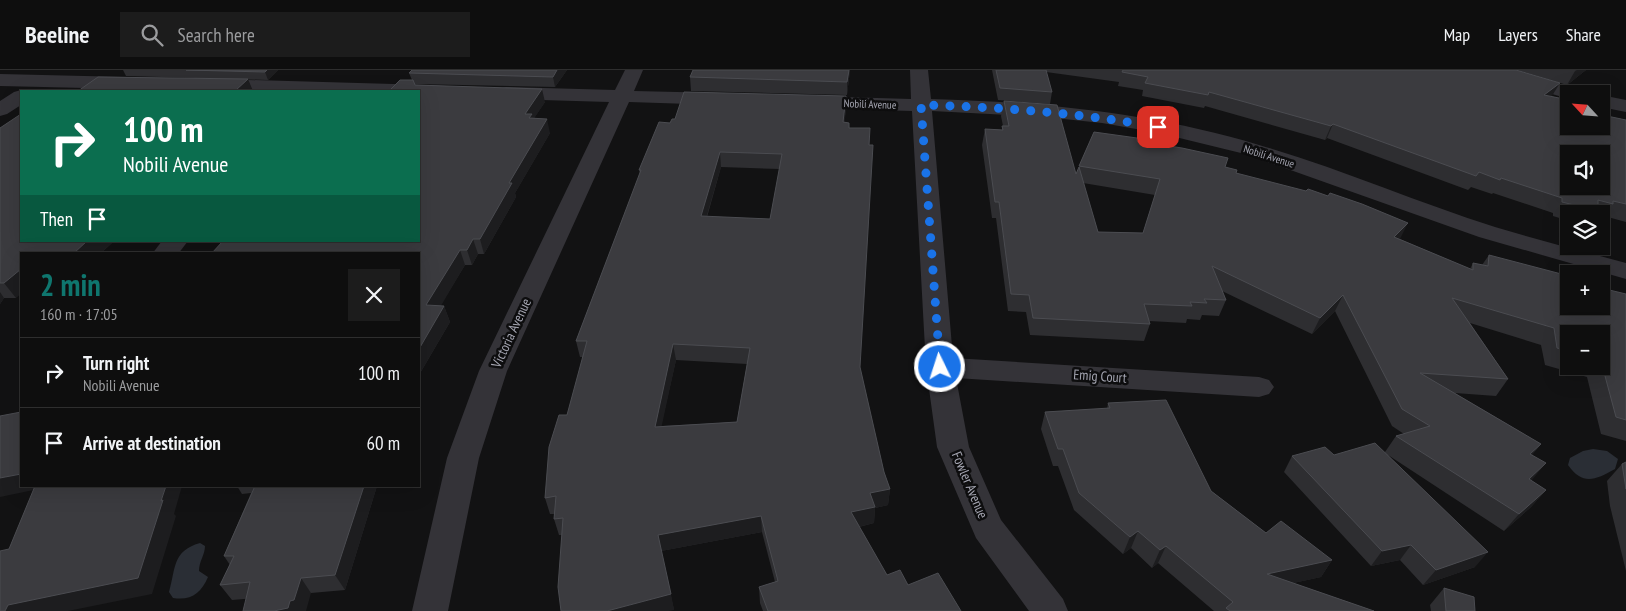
<!DOCTYPE html>
<meta charset="utf-8">
<style>
body{margin:0;font-family:"PT Sans Narrow",sans-serif;background:#1c1c1c;color:#f1f3f6;height:100vh;display:flex;flex-direction:column;font-size:19px;white-space:nowrap}
*{box-sizing:border-box;margin:0}
p{font-size:16px;color:#9b9c9e}
.icon{flex:none;width:28px;height:28px;fill:none;stroke:currentColor;stroke-width:2;stroke-linecap:round;stroke-linejoin:round}
.map{position:relative;flex:1;overflow:hidden}
.drawer{position:absolute;left:20px;top:182px;width:400px;height:235px;display:flex;flex-direction:column;background:#0e0e0e;border-radius:0px;box-shadow:0 5px 20px #0002,0 0 0 1px #2e2e2e}
.drawer>*{flex:none}
.top-card{position:absolute;left:20px;top:20px;width:400px;height:152px;border-radius:0px;box-shadow:0 5px 20px #0002,0 0 0 1px #2e2e2e;background:#0b6e4f;color:#fff;overflow:hidden}
.needle{width:32px;rotate:296deg}
.tools{position:absolute;left:1560px;top:15px;display:grid;gap:10px}
.tools a{display:grid;place-items:center;width:50px;height:50px;border-radius:0px;background:#0e0e0e;box-shadow:0 5px 20px #0002,0 0 0 1px #2e2e2e;font-size:25px}
.pin{position:absolute;display:grid;place-items:center;width:42px;height:42px;color:#fff;margin:-21px;border-radius:10px;box-shadow:0 2px 8px #0006}
.me{position:absolute;width:55px;margin:-28px;rotate:356deg;stroke-linejoin:round;filter:drop-shadow(0 0 4px #0008)}
.turn{display:flex;align-items:center;gap:18px;height:105px;padding:0 20px;font-size:22px}
.turn .icon{width:65px;height:65px;stroke-width:2.5}
.turn b{display:block;font-size:35px;line-height:42px}
.then{display:flex;align-items:center;height:48px;padding:0 20px;background:#0003;gap:10px;font-size:19px}
.round{display:grid;place-items:center;flex:none;width:52px;height:52px;border-radius:0px;background:#1c1c1c}
.head{display:flex;align-items:center;justify-content:space-between;height:85px;padding:0 20px}
h1{font-size:30px;font-weight:600;line-height:38px;color:#0f766e}
ul{padding:0;list-style:none}
li{display:flex;align-items:center;gap:15px;height:70px;padding:0 20px;border-top:1px solid #2e2e2e}
li div{flex:1}
li b{display:block;font-size:19px}
li em{font-style:normal}
header{display:flex;align-items:center;gap:30px;box-sizing:border-box;height:70px;padding:0 25px;background:#0e0e0e;border-bottom:1px solid #2e2e2e}
header strong{font-size:24px}
nav{display:flex;gap:28px;margin-inline-start:auto;font-size:18px}
.search{width:350px;height:45px;background:#1c1c1c;display:flex;align-items:center;gap:12px;box-sizing:border-box;padding:0 18px;border-radius:0px;color:#9b9c9e;font-size:19px}
.map>svg:first-child{display:block}
</style>
<header>
<strong>Beeline</strong>
<div class="search"><svg class="icon" aria-label="search" viewBox="0 0 24 24"><circle cx="10" cy="10" r="6"/><path d="M15 15l6 6"/></svg>Search here</div>
<nav><a>Map</a><a>Layers</a><a>Share</a></nav>
</header>
<div class="map">
<svg width="1626" height="541" viewBox="0 0 1626 541">
<rect width="100%" height="100%" fill="#121213"/>
<!-- water -->
<g fill="#2a2e35">
<path d="M 1593,379 L 1607,381 L 1618,389 L 1615,399 C 1595,410 1583,416 1568,395 L 1570,388 L 1583,381 Z"/>
<path d="M 200,473 L 205,476 C 205,485 199,491 199,501 L 208,507 C 201,523 191,531 173,528 L 169,522 C 176,498 172,481 200,473 Z"/>
</g>
<g fill="none" stroke-linecap="round" stroke-linejoin="round">
<!-- street -->
<g fill="#343338" fill-rule="evenodd">
<polygon points="625,0 643,0 634,21 721,23 728,25 731,29 728,33 721,35 629,32 507,301 479,388 448,541 412,541 447,388 479,301 609,32 506,29 499,27 496,23 499,19 506,17 615,20"/>
<path d="M 910,0 L 928,0 L 931,29 C 1041,32 1153,43 1259,75 C 1339,98 1416,132 1495,157 C 1538,170 1582,181 1626,193 L 1626,209 L 1479,167 L 1245,84 L 1159,63 L 1102,53 L 1045,47 L 932,41 L 953,288 L 1259,307 L 1269,310 L 1274,317 L 1269,324 L 1259,327 L 956,308 L 969,377 L 1001,450 L 1063,529 L 1068,541 L 1029,541 L 976,468 L 937,377 L 926,297 L 912,41 L 808,38 L 801,36 L 798,32 L 801,28 L 808,26 L 911,29 Z"/>
<polygon points="1481,0 1510,0 1579,20 1581,24 1569,24 1569,29 1484,4"/>
<polygon points="0,4 128,7 135,9 137,13 135,17 128,19 0,16"/>
<polygon points="214,9 428,15 435,17 438,21 435,25 419,26 419,21 235,21 207,19 205,15 207,11"/>
<polygon points="21,20 25,21 21,21 21,35 7,44 0,46 0,31 14,22"/>
<polygon points="1601,25 1626,30 1626,42 1601,37"/>
<polygon points="162,171 188,171 178,184 152,184"/>
</g>
</g>
<!-- wall -->
<g fill="#2e2e31" fill-rule="evenodd">
<polygon points="123,0 278,0 268,10 126,6"/>
<polygon points="412,0 567,0 555,17 414,14 415,15 545,32 534,48 550,63 515,123 516,127 484,184 478,184 472,195 465,195 440,236 444,236 450,252 419,305 412,10 409,3"/>
<polygon points="850,0 847,25 691,21 690,7"/>
<polygon points="992,0 1516,0 1552,26 1607,46 1626,50 1626,152 1604,146 1602,149 1601,149 1601,144 1569,144 1569,151 1553,146 1553,143 1493,123 1492,124 1471,117 1468,120 1327,68 1325,70 1205,36 1204,38 1142,26 1143,20 1118,16 1119,12 1046,2 1052,22 1050,34 998,30"/>
<polygon points="1517,0 1586,0 1567,15"/>
<path d="M 1004,31 L 1076,104 L 1094,62 L 1137,71 L 1225,97 L 1236,103 L 1400,169 L 1470,199 L 1473,193 L 1482,195 L 1489,185 L 1569,236 L 1626,224 L 1626,371 L 1601,364 L 1587,307 L 1545,295 L 1541,275 L 1470,253 L 1508,309 L 1496,326 L 1455,323 L 1541,374 L 1532,385 L 1531,411 L 1546,420 L 1531,437 L 1504,461 L 1388,385 L 1475,497 L 1423,515 L 1400,490 L 1371,496 L 1284,402 L 1292,386 L 1334,385 L 1385,382 L 1396,366 L 1404,364 L 1392,356 L 1335,241 L 1312,264 L 1222,221 L 1226,230 L 1219,246 L 1202,245 L 1200,250 L 1187,249 L 1186,253 L 1149,251 L 1150,254 L 1144,271 L 1030,265 L 1026,242 L 1008,241 L 996,148 L 992,148 L 982,75 L 985,59 L 1002,60 L 1002,56 L 1003,56 L 1001,46 ZM 1083,113 L 1155,125 L 1143,163 L 1098,162 ZM 1569,264 L 1601,264 L 1601,296 L 1569,296 Z"/>
<path d="M 846,40 L 844,52 L 849,53 L 860,298 L 884,402 L 890,419 L 888,435 L 875,438 L 874,453 L 859,457 L 887,505 L 908,515 L 961,541 L 763,541 L 760,533 L 759,517 L 775,512 L 762,462 L 661,481 L 674,540 L 562,465 L 559,465 L 554,449 L 554,444 L 550,444 L 545,428 L 583,287 L 580,287 L 576,271 L 640,104 L 639,100 L 670,53 ZM 721,97 L 780,99 L 770,149 L 707,147 ZM 676,290 L 747,294 L 737,352 L 661,356 Z"/>
<polygon points="0,58 114,171 100,184 21,184 16,228 4,228 0,234"/>
<polygon points="1108,333 1211,421 1266,463 1332,490 1321,507 1293,513 1374,541 1214,541 1158,493 1152,498 1131,478 1123,484 1074,440 1058,396 1053,396 1041,359 1045,342 1107,339"/>
<polygon points="1626,392 1626,501 1610,436 1607,411 1622,394"/>
<polygon points="237,416 377,416 345,520 232,530 220,515 230,495 224,486 251,423 242,424"/>
<polygon points="1444,518 1475,541 1431,541 1430,535"/>
</g>
<!-- shaded-wall -->
<g fill="#1d1d1f">
<polygon points="267,0 278,0 268,10 265,2"/>
<polygon points="557,0 567,0 555,17 553,7"/>
<polygon points="849,0 850,0 847,25 847,12"/>
<polygon points="1577,0 1586,0 1567,15 1575,1"/>
<polygon points="248,9 253,21 235,21"/>
<polygon points="1560,13 1552,26 1537,38 1544,25"/>
<polygon points="542,19 545,32 533,50 535,58 525,44"/>
<polygon points="846,26 846,40 843,67 843,52"/>
<polygon points="547,49 550,63 515,123 516,127 484,184 480,169 509,113"/>
<polygon points="1333,54 1327,68 1325,70 1331,56"/>
<polygon points="720,82 721,97 702,162 701,146"/>
<polygon points="1408,153 1400,169 1394,167"/>
<polygon points="473,169 478,184 472,195 467,180"/>
<polygon points="87,171 114,171 100,184 73,184"/>
<polygon points="460,180 465,195 432,251 426,235"/>
<polygon points="21,199 21,224 16,228 4,213"/>
<polygon points="0,222 4,228 0,234"/>
<polygon points="1343,225 1335,241 1312,264 1320,248"/>
<polygon points="444,236 450,252 419,305 419,279"/>
<polygon points="673,274 676,290 658,373 655,357"/>
<polygon points="1541,374 1527,391 1530,384"/>
<polygon points="1546,393 1532,410 1515,426 1529,409"/>
<polygon points="21,404 21,416 53,416 0,427 0,408"/>
<polygon points="166,416 182,416 174,444 176,446 152,524 68,541 5,541 8,535 161,431"/>
<polygon points="364,416 377,416 345,520 335,505"/>
<polygon points="890,419 888,435 875,438 874,453 850,459 851,442 870,423"/>
<polygon points="1546,420 1531,437 1504,461 1519,444"/>
<polygon points="761,446 762,462 661,481 658,465"/>
<polygon points="1138,461 1131,478 1123,484 1130,467"/>
<polygon points="1411,475 1400,490 1371,496 1382,481"/>
<polygon points="1166,476 1158,493 1152,498 1160,480"/>
<polygon points="1488,482 1475,497 1423,515 1436,500"/>
<polygon points="1332,490 1321,507 1257,521 1267,504"/>
<polygon points="301,508 311,523 306,541 274,541 290,531"/>
<polygon points="671,524 674,540 669,541 607,541"/>
</g>
<!-- building -->
<g fill="#3b3b3f" stroke="#4b4c51" fill-rule="evenodd">
<polygon points="186,0 267,0 265,2"/>
<polygon points="412,0 557,0 553,7 409,3"/>
<polygon points="693,0 849,0 847,12 690,7"/>
<polygon points="996,0 1046,0 1052,22 1000,18"/>
<path d="M 1123,0 L 1516,0 L 1560,13 L 1544,25 L 1569,30 L 1569,56 L 1601,56 L 1601,37 L 1607,39 L 1607,46 L 1626,50 L 1626,134 L 1613,131 L 1613,134 L 1598,130 L 1598,141 L 1562,132 L 1562,128 L 1501,108 L 1500,110 L 1479,102 L 1476,106 L 1333,54 L 1331,56 L 1209,22 L 1208,25 L 1145,13 L 1148,7 L 1122,2 ZM 1569,84 L 1601,84 L 1601,116 L 1569,116 Z"/>
<polygon points="98,7 248,9 235,21 78,21"/>
<polygon points="400,10 413,10 415,15 542,19 525,44 532,44 529,48 547,49 509,113 512,113 480,169 473,169 467,180 460,180 426,235 444,236 419,279 419,184 211,184 223,171 419,171 419,21 389,21"/>
<path d="M 684,22 L 846,26 L 843,52 L 849,53 L 849,58 L 870,58 L 869,75 L 873,75 L 860,297 L 884,402 L 890,419 L 870,423 L 875,437 L 851,442 L 887,505 L 900,500 L 908,515 L 938,503 L 961,541 L 768,541 L 759,517 L 778,511 L 761,446 L 658,465 L 671,524 L 607,541 L 561,541 L 558,517 L 563,448 L 554,449 L 556,426 L 545,428 L 549,377 L 559,345 L 567,345 L 587,271 L 576,271 L 641,100 L 639,100 L 659,52 L 670,53 L 672,49 L 675,49 ZM 720,82 L 782,84 L 770,149 L 701,146 ZM 673,274 L 750,278 L 737,352 L 655,357 Z"/>
<polygon points="1004,31 1057,35 1076,104 1079,97 1098,162 1143,163 1160,109 1079,96 1094,62 1137,68 1137,71 1182,78 1228,88 1225,97 1237,100 1236,103 1306,121 1308,119 1328,126 1330,123 1362,134 1408,153 1394,167 1473,200 1473,193 1488,196 1489,185 1569,206 1569,236 1601,236 1601,218 1626,224 1626,350 1616,347 1601,291 1601,264 1569,264 1569,281 1557,278 1554,258 1452,228 1508,309 1420,303 1541,374 1530,384 1546,393 1529,409 1546,420 1519,444 1396,366 1430,356 1402,339 1343,225 1320,248 1212,196 1226,230 1204,229 1207,233 1190,232 1192,236 1144,234 1150,254 1033,248 1029,225 1011,224 999,132 995,132 985,59 1003,60 1002,56 1009,56"/>
<polygon points="21,44 21,171 87,171 73,184 21,184 21,199 4,213 0,213 0,58"/>
<polygon points="1166,330 1211,421 1266,463 1281,451 1332,490 1267,504 1374,541 1230,541 1226,538 1233,532 1166,476 1160,480 1138,461 1130,467 1079,423 1063,379 1058,379 1045,342 1110,338 1108,333"/>
<polygon points="21,342 21,404 0,408 0,346"/>
<polygon points="1375,373 1488,482 1436,500 1411,475 1382,481 1292,386 1325,377 1334,385"/>
<polygon points="1626,392 1626,419 1622,394"/>
<polygon points="35,416 166,416 161,431 163,430 138,508 8,535 5,541 0,541 0,481 9,479"/>
<polygon points="255,416 364,416 335,505 301,508 294,530 290,531 288,538 274,541 243,541 250,512 220,515 234,486 224,486"/>
<polygon points="1444,518 1474,527 1475,541 1446,541"/>
</g>
<g fill="none" stroke-linecap="round" stroke-linejoin="round">
<!-- route -->
<path stroke="#1a73e8" stroke-width="9" stroke-dasharray="0 16.2" d="M 940,297 L 921,35 C 1001,37 1079,43 1158,57"/>
</g>
<g text-anchor="middle" dominant-baseline="central" stroke-width="5" stroke-linejoin="round" paint-order="stroke">
<!-- far-street labels -->
<g font-size="11" fill="#a5a6b2" stroke="#0d0d0e">
<text transform="translate(870 34) rotate(2)">Nobili Avenue</text>
<text transform="translate(1269 86) rotate(18)">Nobili Avenue</text>
</g>
<!-- street labels -->
<g font-size="14" fill="#a5a6b2" stroke="#0d0d0e">
<text transform="translate(511 263) rotate(-65)">Victoria Avenue</text>
<text transform="translate(1100 306) rotate(4)">Emig Court</text>
<text transform="translate(970 415) rotate(67)">Fowler Avenue</text>
</g>
</g>
</svg>
<div class="tools">
<a><svg class="needle" viewBox="-14 -14 28 28"><path d="M0-13l5 13h-10z" fill="#e53935"/><path d="M0 13l5-13h-10z" fill="#9b9c9e"/></svg></a>
<a><svg class="icon" aria-label="sound" viewBox="0 0 24 24"><path d="M4 9h4l5-4v14l-5-4H4zM17 9q2 3 0 6"/></svg></a>
<a><svg class="icon" aria-label="layers" viewBox="0 0 24 24"><path d="M12 4l9 5-9 5-9-5zM3 14l9 5 9-5"/></svg></a>
<a>+</a>
<a>−</a>
</div>
<div class="pin" style="left:1158px;top:57px;background:#d93025"><svg class="icon" aria-label="arrive" viewBox="0 0 24 24"><path d="M6 21V4h12l-3 4 3 4H6"/></svg></div>
<svg class="me" style="left:940px;top:297px" viewBox="-20 -20 40 40"><circle r="17" fill="#1a73e8" stroke="#fff" stroke-width="3"/><path d="M0-11L8 9 0 5-8 9z" fill="#fff"/></svg>
<div class="top-card">
<div class="turn"><svg class="icon" aria-label="right" viewBox="0 0 24 24"><path d="M7 20v-9h11M14 6l5 5-5 5"/></svg><div><b>100 m</b>Nobili Avenue</div></div>
<div class="then">Then<svg class="icon" aria-label="arrive" viewBox="0 0 24 24"><path d="M6 21V4h12l-3 4 3 4H6"/></svg></div>
</div>
<section class="drawer">
<div class="head"><div><h1>2 min</h1><p>160 m · 17:05</p></div><a class="round"><svg class="icon" aria-label="close" viewBox="0 0 24 24"><path d="M6 6l12 12M18 6L6 18"/></svg></a></div>
<ul>
<li><svg class="icon" aria-label="right" viewBox="0 0 24 24"><path d="M7 20v-9h11M14 6l5 5-5 5"/></svg><div><b>Turn right</b><p>Nobili Avenue</p></div><em>100 m</em></li>
<li><svg class="icon" aria-label="arrive" viewBox="0 0 24 24"><path d="M6 21V4h12l-3 4 3 4H6"/></svg><div><b>Arrive at destination</b></div><em>60 m</em></li>
</ul>
</section>
</div>
